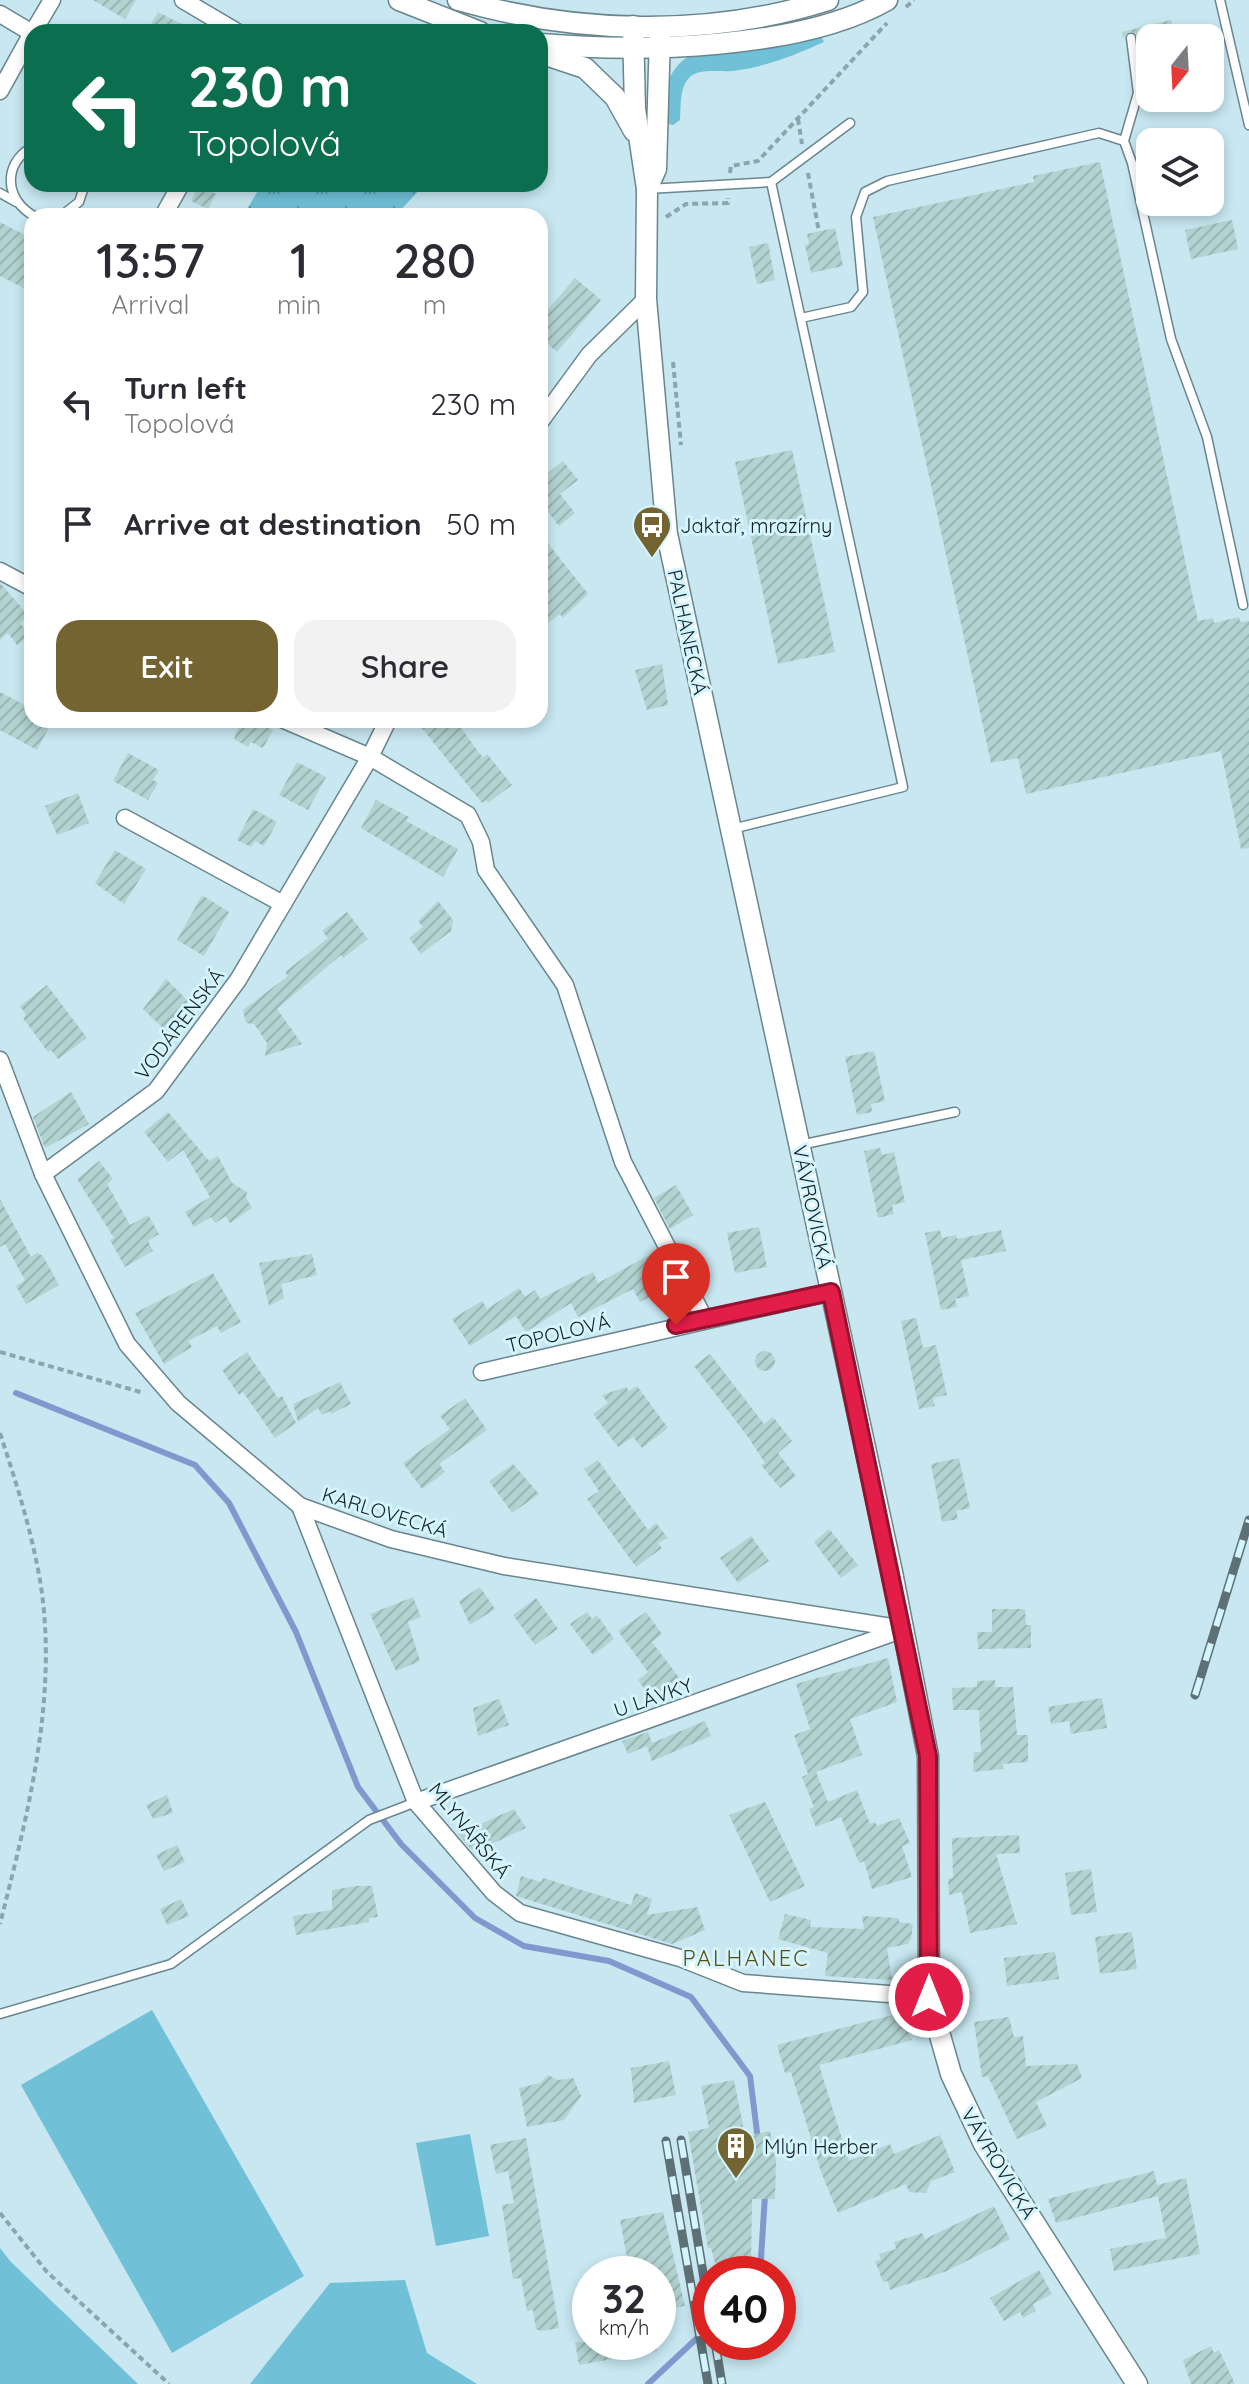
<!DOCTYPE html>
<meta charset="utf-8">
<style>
body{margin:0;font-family:Quicksand,sans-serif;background:#f2f2f3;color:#2b2b33;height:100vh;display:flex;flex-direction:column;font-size:30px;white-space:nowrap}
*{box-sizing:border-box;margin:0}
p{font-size:26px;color:#7c7c81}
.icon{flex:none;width:44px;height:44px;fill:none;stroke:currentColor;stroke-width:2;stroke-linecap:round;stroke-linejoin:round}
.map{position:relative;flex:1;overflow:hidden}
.drawer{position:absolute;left:24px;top:208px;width:524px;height:520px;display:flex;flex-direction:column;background:#fff;border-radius:24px;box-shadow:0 4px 12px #0003}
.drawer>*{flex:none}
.top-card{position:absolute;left:24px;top:24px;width:524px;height:168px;border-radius:24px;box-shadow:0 4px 12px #0003;background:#0b6e4f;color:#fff;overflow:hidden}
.needle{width:52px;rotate:198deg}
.fabs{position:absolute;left:1136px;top:24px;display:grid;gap:16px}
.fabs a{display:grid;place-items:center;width:88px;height:88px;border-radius:16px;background:#fff;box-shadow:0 4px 12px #0003;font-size:40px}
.speed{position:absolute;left:572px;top:2256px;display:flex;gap:16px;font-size:40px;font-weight:700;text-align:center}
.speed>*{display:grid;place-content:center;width:104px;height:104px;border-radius:50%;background:#fff;box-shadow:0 4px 12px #0003;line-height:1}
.speed small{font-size:20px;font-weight:400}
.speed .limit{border:12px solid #d22;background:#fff;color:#111}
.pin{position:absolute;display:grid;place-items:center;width:68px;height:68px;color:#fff;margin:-82px -34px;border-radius:50% 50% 50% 0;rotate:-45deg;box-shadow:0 0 8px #0007}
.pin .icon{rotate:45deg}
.me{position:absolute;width:88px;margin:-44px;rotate:0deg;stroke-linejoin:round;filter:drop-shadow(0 0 6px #0008)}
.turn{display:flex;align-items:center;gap:28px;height:168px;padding:0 32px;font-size:36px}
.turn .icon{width:104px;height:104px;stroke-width:2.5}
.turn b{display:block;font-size:56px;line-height:68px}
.eta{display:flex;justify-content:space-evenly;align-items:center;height:136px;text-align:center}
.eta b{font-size:48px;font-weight:600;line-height:56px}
.button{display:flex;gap:16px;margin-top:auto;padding:16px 32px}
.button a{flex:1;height:92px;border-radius:24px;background:#746431;color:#fff;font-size:32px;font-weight:600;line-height:92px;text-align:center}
.button a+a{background:#f2f2f3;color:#2b2b33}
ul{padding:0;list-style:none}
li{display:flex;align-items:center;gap:24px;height:120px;padding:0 32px}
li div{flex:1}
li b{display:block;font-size:30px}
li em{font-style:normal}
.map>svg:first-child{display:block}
</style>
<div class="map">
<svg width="1249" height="2384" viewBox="0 0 1249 2384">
<defs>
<pattern id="park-tufts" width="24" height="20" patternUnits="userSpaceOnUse" patternTransform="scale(2)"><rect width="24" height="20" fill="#70c1d7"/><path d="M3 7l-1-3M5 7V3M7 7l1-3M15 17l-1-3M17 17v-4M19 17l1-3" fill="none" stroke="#5b9cae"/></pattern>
<pattern id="building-hatch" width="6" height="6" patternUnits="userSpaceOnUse" patternTransform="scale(2)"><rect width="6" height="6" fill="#b2d3d1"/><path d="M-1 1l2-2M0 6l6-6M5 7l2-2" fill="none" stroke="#98b5b3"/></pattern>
</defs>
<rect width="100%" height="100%" fill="#c8e7f1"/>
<!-- green -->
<g fill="#70c1d7">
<path d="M 818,30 L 824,42 C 795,55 766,67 733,71 C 721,72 699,68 690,77 C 679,87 681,107 680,120 L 673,125 L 665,123 C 665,92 664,71 692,54 Z"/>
<polygon points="152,2010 304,2276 172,2353 21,2085"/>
<polygon points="470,2134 489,2236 436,2246 416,2143"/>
<polygon points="0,2248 11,2262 138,2384 0,2384"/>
<polygon points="405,2280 427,2353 477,2384 250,2384 330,2283"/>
</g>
<!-- park -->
<polygon fill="url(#park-tufts)" points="262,184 425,184 395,216 243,216"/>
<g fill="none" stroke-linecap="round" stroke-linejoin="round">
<!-- stream -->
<g stroke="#8197ce" stroke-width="6">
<polyline points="16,1393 195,1465 229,1503 296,1632 358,1787 401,1844 475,1918 524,1946 609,1961 691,1997 750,2076 758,2140"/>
<polyline points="760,2274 765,2195"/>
<polyline points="648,2384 710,2326"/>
</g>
</g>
<!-- building -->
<g fill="url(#building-hatch)">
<polygon points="93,0 136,0 125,19"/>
<polygon points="158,12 197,32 161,32 150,26"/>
<polygon points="1171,20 1176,38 1138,38 1131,31 1123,38 1122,32"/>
<polygon points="1100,162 1198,621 1213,618 1214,623 1239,617 1240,622 1249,621 1249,848 1241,849 1221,751 1026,794 1018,758 991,763 873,217 1034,182 1033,176"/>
<polygon points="199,185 216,194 208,209 191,201"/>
<polygon points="1232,220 1238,249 1191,259 1185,230"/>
<polygon points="0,222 32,239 32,292 0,276"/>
<polygon points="835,228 843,266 811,273 805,245 809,244 807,234"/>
<polygon points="768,243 775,280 757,284 749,247"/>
<polygon points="575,278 601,300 557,352 540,337 540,319"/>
<polygon points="792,450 835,652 778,664 735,462"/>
<polygon points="563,461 578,480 560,494 575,513 559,526 540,501 540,479"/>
<polygon points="540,533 588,594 563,618 560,614 540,629"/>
<polygon points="0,583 29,616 20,623 30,635 17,645 8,633 0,640"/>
<polygon points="662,664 668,705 647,710 635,670"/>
<polygon points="0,692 32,709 32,720 53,720 37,750 0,730"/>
<polygon points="241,720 253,720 273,730 263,748 251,742 248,747 234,739"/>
<polygon points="431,720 455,720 483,758 487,754 512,785 488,803 486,800 482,803 421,727"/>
<polygon points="128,753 159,770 153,780 158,783 148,800 113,781"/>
<polygon points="297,762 326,777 308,810 279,795"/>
<polygon points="78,793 89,823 57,835 45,806"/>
<polygon points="376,800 409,817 406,821 458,849 443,877 361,828"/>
<polygon points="253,809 277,822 264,846 255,841 251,847 237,840"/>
<polygon points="115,850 146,869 124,904 95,883"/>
<polygon points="202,895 229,912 204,956 177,940"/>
<polygon points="438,901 453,920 451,931 421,954 409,938 423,927 418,921"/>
<polygon points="347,912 368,939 343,958 341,955 277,1009 302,1044 265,1056 267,1043 254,1024 246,1023 243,1010 288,976 285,972 328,938 322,931"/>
<polygon points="166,979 188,1001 166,1031 143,1009"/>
<polygon points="47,985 87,1038 58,1059 51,1050 48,1052 23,1018 26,1015 20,1006"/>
<polygon points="874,1051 885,1101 871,1104 872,1112 857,1115 845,1057"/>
<polygon points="71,1092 89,1124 45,1148 33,1117"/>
<polygon points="168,1112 209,1161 218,1156 232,1183 247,1192 246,1198 252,1208 230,1223 226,1216 215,1223 211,1217 194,1227 185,1212 210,1197 183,1150 168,1162 144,1132"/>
<polygon points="880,1148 882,1155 894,1152 905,1202 892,1205 894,1214 878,1218 864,1151"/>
<polygon points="99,1161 113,1179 107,1184 130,1225 148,1215 159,1234 148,1241 153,1251 125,1267 110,1240 114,1238 77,1179"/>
<polygon points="676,1185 693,1215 670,1229 654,1198"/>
<polygon points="0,1199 31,1257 37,1253 43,1256 59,1285 26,1304 16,1286 25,1280 5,1244 0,1247"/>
<polygon points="759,1227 767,1267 735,1273 727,1233"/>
<polygon points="940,1230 942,1238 956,1235 957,1239 1001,1230 1006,1251 961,1260 969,1296 955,1299 957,1307 941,1310 925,1233"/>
<polygon points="653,1253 671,1285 640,1302 633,1289 578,1317 571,1303 526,1332 516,1316 470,1346 452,1319 482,1301 487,1309 519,1288 525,1297 535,1290 540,1299 593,1272 598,1283"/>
<polygon points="312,1254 317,1275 281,1284 284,1298 269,1306 259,1263"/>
<polygon points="213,1273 241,1322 221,1333 217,1326 188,1341 192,1347 164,1364 135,1313"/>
<polygon points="916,1318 923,1348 936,1345 947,1395 933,1398 935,1406 919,1409 901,1321"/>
<circle cx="765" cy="1361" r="10"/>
<polygon points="247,1352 278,1398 282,1396 296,1423 275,1438 243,1392 239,1395 222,1370"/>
<polygon points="710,1354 764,1424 773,1417 792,1441 778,1453 796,1476 780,1488 761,1465 765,1463 748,1437 694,1366"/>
<polygon points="340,1382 351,1404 331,1414 330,1411 322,1415 318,1408 298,1422 293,1404"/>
<polygon points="637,1386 668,1428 642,1448 633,1437 618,1447 593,1414 608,1403 602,1395 626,1387 629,1391"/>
<polygon points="465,1398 487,1430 439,1464 445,1472 422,1489 403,1463 450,1429 440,1416"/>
<polygon points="959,1458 970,1508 956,1511 958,1519 942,1522 931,1464"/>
<polygon points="598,1460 648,1530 656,1523 668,1538 658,1543 662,1548 636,1567 587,1499 599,1491 584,1469"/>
<polygon points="513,1464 539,1494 512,1513 489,1481"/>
<polygon points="829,1529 858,1565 841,1578 814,1542"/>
<polygon points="751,1536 769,1561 738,1583 720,1558"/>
<polygon points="480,1587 495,1609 470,1625 459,1601"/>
<polygon points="413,1597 421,1617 408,1622 420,1661 396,1671 370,1614"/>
<polygon points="536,1598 558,1629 535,1645 513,1615"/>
<polygon points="992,1609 1025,1609 1026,1625 1031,1625 1031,1648 978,1649 977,1632 992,1632"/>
<polygon points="587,1612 592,1619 597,1615 614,1639 593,1655 570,1624"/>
<polygon points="646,1612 662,1634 652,1642 684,1684 654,1702 638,1680 648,1672 618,1631"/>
<polygon points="888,1658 897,1702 850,1719 862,1755 816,1772 828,1802 857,1790 870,1824 875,1822 877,1826 899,1818 910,1843 902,1846 912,1877 872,1889 864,1861 859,1863 841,1817 816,1827 809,1809 814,1807 802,1777 808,1774 794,1735 810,1729 796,1684"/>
<polygon points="995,1680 995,1687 1013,1687 1017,1735 1028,1735 1028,1762 1003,1764 1003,1769 973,1772 974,1752 981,1752 979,1710 953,1710 952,1688 977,1687 977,1681"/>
<polygon points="1102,1698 1107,1728 1071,1734 1069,1721 1051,1724 1048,1707"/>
<polygon points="499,1699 509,1725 478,1736 473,1708"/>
<polygon points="705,1721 711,1736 652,1761 647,1746 628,1754 622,1741 648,1732 652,1743"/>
<polygon points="167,1795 173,1813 153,1819 146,1805"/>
<polygon points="765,1802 805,1886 770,1902 729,1815"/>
<polygon points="514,1809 526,1828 474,1852 458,1834"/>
<polygon points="1019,1835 1020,1853 996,1854 1017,1924 970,1933 962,1892 949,1895 948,1879 953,1878 952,1838"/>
<polygon points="177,1845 185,1862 164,1871 156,1855"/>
<polygon points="1091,1869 1097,1912 1071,1915 1065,1873"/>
<polygon points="521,1876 541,1882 543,1878 631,1905 635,1893 652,1899 647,1915 697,1907 705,1930 672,1944 516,1896"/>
<polygon points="357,1886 372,1886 378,1917 369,1918 369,1922 296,1935 293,1916 332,1910 332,1890"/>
<polygon points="181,1899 189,1916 167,1925 160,1909"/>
<polygon points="785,1914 811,1920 810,1927 864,1929 862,1916 899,1918 899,1922 913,1924 911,1939 908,1944 887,1948 892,1980 825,1976 828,1953 778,1939"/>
<polygon points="1132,1932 1137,1969 1100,1974 1095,1937"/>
<polygon points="1055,1952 1059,1979 1007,1986 1004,1958"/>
<polygon points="900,2013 912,2040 819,2065 849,2161 890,2144 894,2154 940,2135 955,2172 931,2181 926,2193 909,2192 906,2184 838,2213 821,2172 791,2072 785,2073 777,2045"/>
<polygon points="1009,2017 1014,2037 1023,2036 1026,2066 1077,2064 1082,2078 1036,2102 1047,2126 1017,2139 988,2076 982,2077 974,2022"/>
<polygon points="669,2061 676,2095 634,2103 631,2068"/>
<polygon points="548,2075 558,2080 573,2078 581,2096 564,2120 527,2127 519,2088 540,2083"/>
<polygon points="734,2080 745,2136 770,2131 776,2161 775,2199 752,2199 751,2265 748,2274 718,2274 711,2248 708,2248 688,2132 709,2128 701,2086"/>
<polygon points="526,2138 559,2328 541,2331 536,2329 533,2310 527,2311 521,2278 513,2279 502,2205 514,2203 508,2171 496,2174 490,2145"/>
<polygon points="1154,2171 1157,2185 1186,2178 1200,2254 1114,2271 1110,2249 1166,2238 1158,2196 1056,2223 1048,2199"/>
<polygon points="994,2206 1010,2239 947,2271 890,2290 888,2281 883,2282 875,2261 881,2260 879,2254 896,2249 894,2242 922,2233 925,2239"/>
<polygon points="663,2212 685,2306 658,2310 658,2274 630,2274 620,2220"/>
<polygon points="1039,2270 1052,2294 1033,2304 1036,2311 1023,2318 1020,2312 1004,2321 990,2298"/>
<polygon points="575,2342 657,2342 657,2351 579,2365"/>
<polygon points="1211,2346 1214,2353 1219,2350 1235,2384 1191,2384 1183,2360"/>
</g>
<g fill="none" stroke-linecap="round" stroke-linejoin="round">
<defs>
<g id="service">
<polyline points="1220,0 1249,125"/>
<polyline points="1124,141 1138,93 1131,38"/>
<path d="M 32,147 C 2,164 5,200 34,216"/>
<polyline points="647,189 771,182 850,123"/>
<polyline points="0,193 16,202"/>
<polyline points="61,216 79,202 85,184"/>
<polyline points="801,318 851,307 863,292 856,217 865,192 887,181 1099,133 1124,141 1132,163 1171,339 1207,437 1243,605"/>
<polyline points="732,829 903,787 771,182"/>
<polyline points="800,1145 955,1112"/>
<polyline points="0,2014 171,1964 369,1820 416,1802"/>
</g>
<g id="minor">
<polyline points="183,0 237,32"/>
<polyline points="0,14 32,33"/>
<polyline points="33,32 52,0"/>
<polyline points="0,91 32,33"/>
<polyline points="163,216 181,184"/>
<polyline points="540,422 589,355 646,299"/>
<polyline points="0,571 32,588"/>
<polyline points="284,720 370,757 468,815 481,842 486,870 565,985 623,1162 704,1318"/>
<polyline points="125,818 283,904"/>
<polyline points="0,1060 43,1174 127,1344 178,1403 300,1506 391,1539 504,1566 904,1629"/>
<polyline points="43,1174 156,1091 238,980 370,757 388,720"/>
<polyline points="482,1372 831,1292"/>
<polyline points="300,1506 416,1802 494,1893 520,1913 680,1958 743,1983 929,1997"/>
<polyline points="416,1802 901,1630"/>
</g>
<g id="tertiary">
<polyline points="399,0 480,32"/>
<path d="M 458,0 C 577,34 709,38 828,0"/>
<polyline points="633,26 635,109 647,189 646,299 667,534 892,1572 928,1756 929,1997 951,2074 984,2144 1137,2384"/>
<path d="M 540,44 C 639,52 800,50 887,0"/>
<polyline points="540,53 585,68 615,97 634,131"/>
<polyline points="647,189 656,169 660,35"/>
</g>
</defs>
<!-- service casing -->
<use href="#service" stroke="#69868e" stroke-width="11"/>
<!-- minor casing -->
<use href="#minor" stroke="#69868e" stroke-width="19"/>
<!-- tertiary casing -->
<use href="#tertiary" stroke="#69868e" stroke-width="23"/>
<!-- path -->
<g stroke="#8ca5ac" stroke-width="4" stroke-dasharray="6 4" stroke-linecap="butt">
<polyline points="906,7 914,0"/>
<polyline points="798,119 802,144"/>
<polyline points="730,173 731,166 758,161 887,23"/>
<polyline points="808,173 819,232"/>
<polyline points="666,217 686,204 728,203 728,198"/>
<polyline points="673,362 681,445"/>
<polyline points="0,1352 144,1393"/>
<path d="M 0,1433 C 16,1482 31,1529 40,1580 C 59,1695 28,1813 0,1924"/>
<polyline points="0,2213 47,2272 169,2384"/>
</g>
<!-- service -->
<use href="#service" stroke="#fff" stroke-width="8"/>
<!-- minor -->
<use href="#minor" stroke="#fff" stroke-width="16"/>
<!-- tertiary -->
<use href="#tertiary" stroke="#fff" stroke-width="20"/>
<defs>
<g id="rail">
<polyline points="1195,1695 1249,1520"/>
<polyline points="681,2140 710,2315"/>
<polyline points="666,2141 708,2384"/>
<polyline points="715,2342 722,2384"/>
</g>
</defs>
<!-- rail casing -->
<use href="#rail" stroke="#5c7076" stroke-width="9"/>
<!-- rail -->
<use href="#rail" stroke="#d5f5fe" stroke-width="6" stroke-dasharray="18" stroke-linecap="butt"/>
</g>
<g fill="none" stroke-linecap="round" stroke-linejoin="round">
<defs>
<polyline id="route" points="676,1325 831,1292 928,1756 929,1997"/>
</defs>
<!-- route casing -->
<use href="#route" stroke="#92132f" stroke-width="20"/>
<!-- route -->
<use href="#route" stroke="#e11d48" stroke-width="14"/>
</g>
<!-- icons -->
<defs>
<symbol id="bus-pin" viewBox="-11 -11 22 30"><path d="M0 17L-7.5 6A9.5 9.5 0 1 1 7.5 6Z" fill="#746431" stroke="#d5f5fe"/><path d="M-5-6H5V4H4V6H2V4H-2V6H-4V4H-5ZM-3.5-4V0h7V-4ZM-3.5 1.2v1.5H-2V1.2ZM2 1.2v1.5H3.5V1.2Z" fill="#fff"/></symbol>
<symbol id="building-pin" viewBox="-11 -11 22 30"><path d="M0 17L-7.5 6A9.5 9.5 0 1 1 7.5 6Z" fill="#746431" stroke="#d5f5fe"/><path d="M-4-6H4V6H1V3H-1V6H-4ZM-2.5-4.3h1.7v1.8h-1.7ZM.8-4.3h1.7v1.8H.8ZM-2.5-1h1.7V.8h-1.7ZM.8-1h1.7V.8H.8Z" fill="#fff"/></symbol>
</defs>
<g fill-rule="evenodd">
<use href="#bus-pin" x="630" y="503" width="44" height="60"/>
<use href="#building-pin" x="714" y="2124" width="44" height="60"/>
</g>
<g text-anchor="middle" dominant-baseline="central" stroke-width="6" stroke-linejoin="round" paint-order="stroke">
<!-- poi labels -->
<g font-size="20" fill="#152124" stroke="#d5f5fe" text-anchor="start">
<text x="680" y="525">Jaktař, mrazírny</text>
<text x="764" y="2146">Mlýn Herber</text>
</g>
<!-- street labels -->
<g font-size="20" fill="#152124" stroke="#d5f5fe">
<text transform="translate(688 632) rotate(78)">PALHANECKÁ</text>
<text transform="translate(179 1024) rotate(-53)">VODÁRENSKÁ</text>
<text transform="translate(813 1207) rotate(78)">VÁVROVICKÁ</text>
<text transform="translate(558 1333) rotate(-14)">TOPOLOVÁ</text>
<text transform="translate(385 1512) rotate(17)">KARLOVECKÁ</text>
<text transform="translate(653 1697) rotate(-19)">U LÁVKY</text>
<text transform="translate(470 1830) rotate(51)">MLYNÁŘSKÁ</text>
<text transform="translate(999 2163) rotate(59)">VÁVROVICKÁ</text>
</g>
<!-- neighbourhood labels -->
<g font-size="22" letter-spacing="2" fill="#5f4d0f" stroke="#d5f5fe">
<text x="746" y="1958">PALHANEC</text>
</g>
</g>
</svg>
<div class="fabs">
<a><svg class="needle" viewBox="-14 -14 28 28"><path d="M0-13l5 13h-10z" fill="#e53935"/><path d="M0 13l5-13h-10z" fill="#7c7c81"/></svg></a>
<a><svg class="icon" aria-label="layers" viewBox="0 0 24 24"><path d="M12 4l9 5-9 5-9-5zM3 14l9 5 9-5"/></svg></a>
</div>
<div class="speed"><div>32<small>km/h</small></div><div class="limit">40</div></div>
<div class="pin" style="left:676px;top:1325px;background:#d93025"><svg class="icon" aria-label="arrive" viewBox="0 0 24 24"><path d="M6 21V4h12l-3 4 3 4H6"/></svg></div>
<svg class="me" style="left:929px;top:1997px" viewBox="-20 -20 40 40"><circle r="17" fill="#e11d48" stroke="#fff" stroke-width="3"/><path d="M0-11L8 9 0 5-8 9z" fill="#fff"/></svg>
<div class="top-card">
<div class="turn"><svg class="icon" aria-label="left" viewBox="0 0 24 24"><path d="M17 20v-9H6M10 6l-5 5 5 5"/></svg><div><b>230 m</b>Topolová</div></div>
</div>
<section class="drawer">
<div class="eta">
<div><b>13:57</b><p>Arrival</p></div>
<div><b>1</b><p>min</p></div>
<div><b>280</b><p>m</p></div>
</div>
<ul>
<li><svg class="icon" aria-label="left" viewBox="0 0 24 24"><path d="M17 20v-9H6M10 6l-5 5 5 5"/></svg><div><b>Turn left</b><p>Topolová</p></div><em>230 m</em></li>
<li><svg class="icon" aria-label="arrive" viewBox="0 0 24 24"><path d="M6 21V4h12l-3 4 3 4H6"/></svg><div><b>Arrive at destination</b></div><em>50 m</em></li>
</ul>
<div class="button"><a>Exit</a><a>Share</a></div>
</section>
</div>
